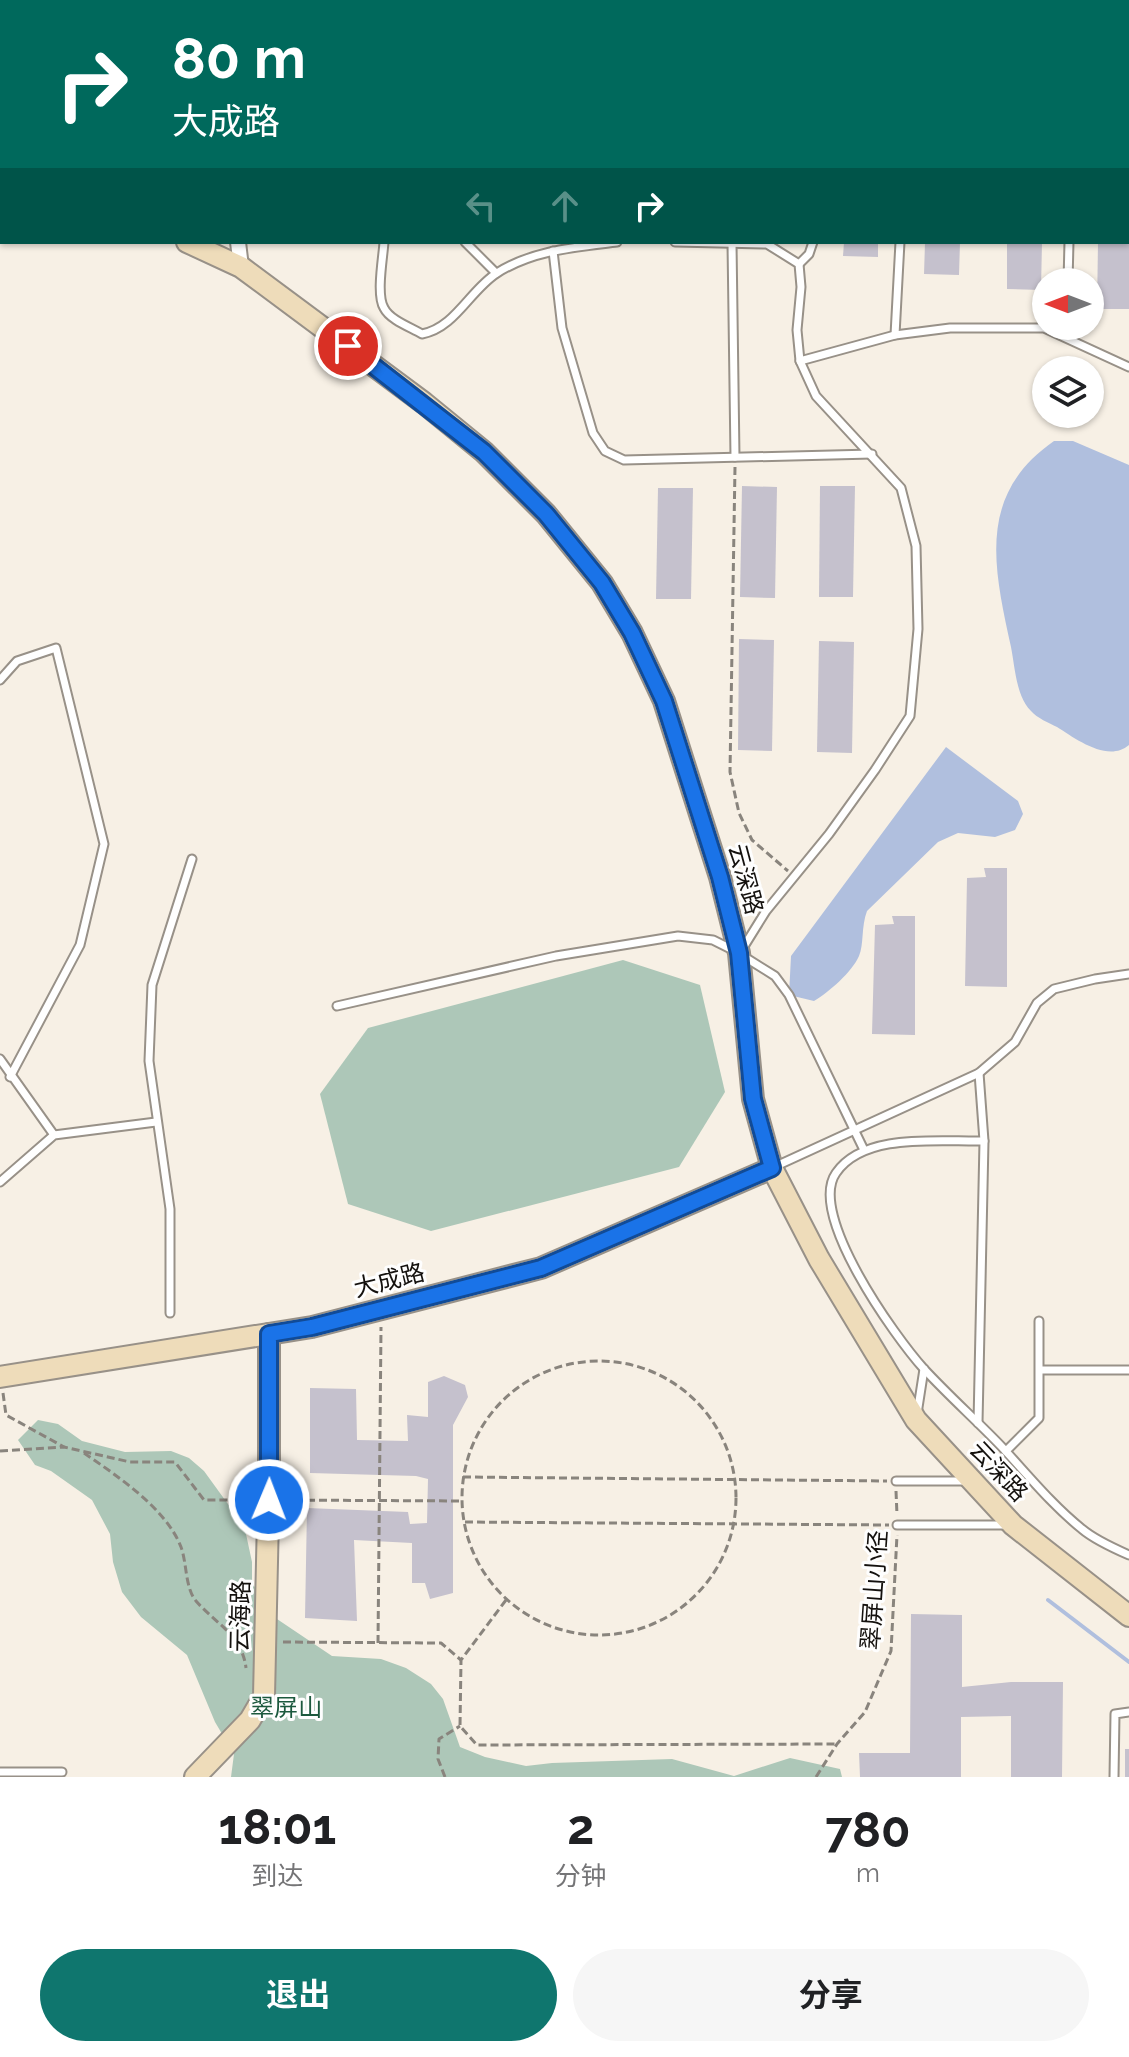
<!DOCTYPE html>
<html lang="zh">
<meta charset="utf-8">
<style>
body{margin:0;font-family:Raleway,"Noto Sans SC",sans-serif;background:#f6f6f6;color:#202124;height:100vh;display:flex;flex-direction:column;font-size:30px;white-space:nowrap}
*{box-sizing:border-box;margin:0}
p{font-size:26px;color:#757577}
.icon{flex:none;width:44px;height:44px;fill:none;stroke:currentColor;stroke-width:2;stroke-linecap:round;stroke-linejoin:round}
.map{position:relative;height:1777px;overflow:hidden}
.drawer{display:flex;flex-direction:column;background:#fff;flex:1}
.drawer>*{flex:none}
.top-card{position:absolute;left:0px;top:0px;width:1130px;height:244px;box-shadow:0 2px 6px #0004;background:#00695c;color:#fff;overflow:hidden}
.needle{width:52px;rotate:270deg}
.controls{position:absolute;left:1032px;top:268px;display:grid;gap:16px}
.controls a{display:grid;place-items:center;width:72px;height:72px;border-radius:50%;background:#fff;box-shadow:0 2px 6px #0004;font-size:40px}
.pin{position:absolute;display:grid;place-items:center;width:68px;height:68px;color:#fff;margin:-34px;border:4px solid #fff;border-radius:50%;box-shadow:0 2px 8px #0007}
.me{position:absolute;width:88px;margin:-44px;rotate:1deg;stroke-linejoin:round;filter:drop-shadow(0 0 6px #0008)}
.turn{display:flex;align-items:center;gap:28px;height:168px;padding:0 40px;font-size:36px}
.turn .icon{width:104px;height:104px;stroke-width:2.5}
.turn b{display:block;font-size:56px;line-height:68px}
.lanes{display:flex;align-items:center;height:76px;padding:0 40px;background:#0003;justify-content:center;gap:40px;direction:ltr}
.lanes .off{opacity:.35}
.eta{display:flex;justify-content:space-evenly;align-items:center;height:136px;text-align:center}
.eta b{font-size:48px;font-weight:700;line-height:56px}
.button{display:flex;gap:16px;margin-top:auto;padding:16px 40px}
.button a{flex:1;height:92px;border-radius:48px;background:#0f766e;color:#fff;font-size:32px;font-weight:700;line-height:92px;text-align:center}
.button a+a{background:#f6f6f6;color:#202124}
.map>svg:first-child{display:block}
</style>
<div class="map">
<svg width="1129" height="1777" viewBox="0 0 1129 1777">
<rect width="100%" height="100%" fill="#f7f0e5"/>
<!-- green -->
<g fill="#adc7b8">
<polygon points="623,960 700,985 725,1092 679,1167 431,1231 348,1204 320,1094 368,1028"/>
<polygon points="38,1420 58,1424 82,1441 125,1452 171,1451 189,1458 204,1471 233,1511 246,1534 252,1562 252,1583 277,1619 332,1656 381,1659 406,1668 431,1684 443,1699 460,1747 485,1757 526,1766 552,1763 672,1759 734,1776 790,1758 840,1769 842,1777 231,1777 234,1754 215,1722 187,1655 141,1617 122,1592 113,1562 110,1534 92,1500 51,1471 35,1465 18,1440"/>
</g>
<!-- water -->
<g fill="#b0bfde">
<path d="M 1054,441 L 1073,441 L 1129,465 L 1129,745 C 1108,763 1076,739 1057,727 C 1049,723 1037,718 1031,711 C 1016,696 1015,667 1011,647 C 994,568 976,495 1054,441 Z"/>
<path d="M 946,747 L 1018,801 L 1023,814 L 1015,830 L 995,837 L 958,833 L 938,842 L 867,911 C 861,927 864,945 859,956 C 852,972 829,992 814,1001 L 789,995 L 791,956 Z"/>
</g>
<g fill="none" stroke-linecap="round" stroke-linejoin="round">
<!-- stream -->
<polyline stroke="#b0bfde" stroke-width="4" points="1048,1600 1129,1662"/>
</g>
<!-- building -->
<g fill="#c5c1cd">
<polygon points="844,242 878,242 878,257 843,256"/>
<polygon points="925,242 960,242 959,275 924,274"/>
<polygon points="1007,242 1042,242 1041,290 1007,289"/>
<polygon points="1098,242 1129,242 1129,309 1097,309"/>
<polygon points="742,486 777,487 775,598 740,597"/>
<polygon points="820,486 855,486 853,597 819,597"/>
<polygon points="658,488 693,488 691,599 656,599"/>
<polygon points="739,639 774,640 772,751 738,750"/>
<polygon points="819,641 854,642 852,753 817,752"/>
<polygon points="984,868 1007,868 1007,987 965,986 967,878 986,877"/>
<polygon points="892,916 915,916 915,1035 872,1034 875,925 894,924"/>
<polygon points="444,1376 465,1385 468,1397 453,1425 453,1593 430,1599 425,1583 412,1583 412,1543 354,1540 357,1621 305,1618 307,1508 408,1512 410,1524 427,1523 428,1479 416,1476 310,1473 310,1388 356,1389 357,1440 408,1441 407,1415 428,1417 428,1382"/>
<polygon points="911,1614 962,1615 962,1687 1011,1682 1063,1682 1062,1777 1011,1777 1011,1716 961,1717 961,1777 860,1777 859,1753 910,1753"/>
<rect x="1125" y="1749" width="4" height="28"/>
</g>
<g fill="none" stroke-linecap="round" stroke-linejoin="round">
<defs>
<g id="lane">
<polyline points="1128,176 1129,176"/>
<path d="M 384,242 C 383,258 376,295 384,308 C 390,320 410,327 422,334 C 455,328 470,290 497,273 C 533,250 576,247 617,242"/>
<polyline points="465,242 496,273"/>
<polyline points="675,242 767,244 799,264 801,287 797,330 800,361 816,396 901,488 916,546 918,629 910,716 875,770 829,834 766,911 743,948"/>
<polyline points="732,243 735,457"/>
<polyline points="553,251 562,328 593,433 605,451 624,460 872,454"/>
<polyline points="799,264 809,254 813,242"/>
<polyline points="1068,282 1069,242"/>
<polyline points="895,335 900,242"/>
<polyline points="800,361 895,335 950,328 1044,328 1129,367"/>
<polyline points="0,680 17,661 56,648 104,844 80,945 10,1077"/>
<polyline points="743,956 775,976 789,995 864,1150"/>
<polyline points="337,1006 556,956 678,936 713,940 733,950"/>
<polyline points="0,1059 54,1135"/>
<path d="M 984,1141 C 939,1142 864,1132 836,1173 C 807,1214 895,1337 924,1369 C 949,1396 976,1420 1001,1446 C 1027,1474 1052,1505 1082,1529 C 1095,1540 1113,1548 1129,1555"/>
<polyline points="774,1167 979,1073 1015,1042 1037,1003 1054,989 1095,979 1129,974"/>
<polyline points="0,1182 54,1135 156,1122"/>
<polyline points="170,1313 170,1209 149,1061 152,985 192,859"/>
<polyline points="1040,1370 1129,1370"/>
<polyline points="917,1414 924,1369"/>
<polyline points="978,1423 984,1141 979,1073"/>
<polyline points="1006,1451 1039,1418 1039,1321"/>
<polyline points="896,1481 966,1481"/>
<polyline points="897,1525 1007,1525"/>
<polyline points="0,1772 62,1772"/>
<polyline points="1114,1777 1115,1714 1129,1712"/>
</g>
<g id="street">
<polyline points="212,0 214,2"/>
<polyline points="238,242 241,267"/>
</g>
<g id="secondary">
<polyline points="0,171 2,171"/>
<polyline points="187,242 241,267 424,403 484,452 546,514 602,583 632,633 664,701 720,877 739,953 753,1099 772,1168 819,1259 916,1420 1013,1525 1129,1616"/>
<polyline points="0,1377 312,1327 541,1268 772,1168"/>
<polyline points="195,1777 250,1720 264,1696 269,1472 269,1334"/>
</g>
<g id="highway">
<polyline points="437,0 442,2"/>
<polyline points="521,0 527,2"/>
<polyline points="594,0 604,2"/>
<polyline points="1128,72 1129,72"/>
<polyline points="1128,98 1129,99"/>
<polyline points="1128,127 1129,127"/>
</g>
</defs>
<!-- lane casing -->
<use href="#lane" stroke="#989188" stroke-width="11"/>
<!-- street casing -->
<use href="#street" stroke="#989188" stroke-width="18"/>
<!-- secondary casing -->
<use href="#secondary" stroke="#989188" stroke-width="24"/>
<!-- highway casing -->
<use href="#highway" stroke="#896014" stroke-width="28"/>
<!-- path -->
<g stroke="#89847d" stroke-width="3" stroke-dasharray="8 4" stroke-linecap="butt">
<polyline points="735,467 730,772 739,813 752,840 788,871"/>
<circle cx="599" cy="1498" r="137"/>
<polyline points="3,1393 6,1415 64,1447"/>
<polyline points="0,1451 64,1447 130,1462 175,1462 204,1500 252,1500"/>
<path d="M 84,1453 C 117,1476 166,1508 181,1547 C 187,1563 185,1588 196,1601 C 216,1624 242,1635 246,1668"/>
<polyline points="463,1477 887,1481"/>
<polyline points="896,1491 897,1515"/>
<polyline points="283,1500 463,1501"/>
<polyline points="465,1522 889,1525"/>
<polyline points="506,1600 461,1660 460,1726 477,1745 837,1744"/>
<polyline points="283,1642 441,1643 461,1660"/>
<polyline points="378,1643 381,1327"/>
<polyline points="445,1777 438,1759 439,1739 460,1726"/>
<polyline points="816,1777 837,1744 865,1712 891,1651 897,1535"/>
</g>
<!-- lane -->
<use href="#lane" stroke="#fff" stroke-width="7"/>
<!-- street -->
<use href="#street" stroke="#fff" stroke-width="14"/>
<!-- secondary -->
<use href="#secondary" stroke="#eedcba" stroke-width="20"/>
<!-- highway -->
<use href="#highway" stroke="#c88a18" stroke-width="24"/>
</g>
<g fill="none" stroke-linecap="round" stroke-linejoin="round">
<defs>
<polyline id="route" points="269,1500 269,1334 312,1327 541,1268 772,1168 753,1099 739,953 720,877 664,701 632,633 602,583 546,514 484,452 348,346"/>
</defs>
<!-- route casing -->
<use href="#route" stroke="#114b97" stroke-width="20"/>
<!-- route -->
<use href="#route" stroke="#1a73e8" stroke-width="14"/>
</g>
<g text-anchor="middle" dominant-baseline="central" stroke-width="6" stroke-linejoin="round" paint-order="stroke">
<!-- street labels -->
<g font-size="24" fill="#14110e" stroke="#fefefe">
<text transform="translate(746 879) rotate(75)">云深路</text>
<text transform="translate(389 1280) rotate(-14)">大成路</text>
<text transform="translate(999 1471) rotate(47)">云深路</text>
<text transform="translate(874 1590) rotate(-86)">翠屏山小径</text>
<text transform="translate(240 1616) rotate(-89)">云海路</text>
</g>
<!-- park labels -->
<g font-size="24" fill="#1c593e" stroke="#fefefe">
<text x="286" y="1707">翠屏山</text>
</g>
</g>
</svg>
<div class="controls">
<a><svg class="needle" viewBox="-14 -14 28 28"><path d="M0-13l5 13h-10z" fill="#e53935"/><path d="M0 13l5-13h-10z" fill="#757577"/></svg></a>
<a><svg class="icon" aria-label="layers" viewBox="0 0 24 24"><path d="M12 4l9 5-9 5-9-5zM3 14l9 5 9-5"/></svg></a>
</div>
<div class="pin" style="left:348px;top:346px;background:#d93025"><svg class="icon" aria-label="arrive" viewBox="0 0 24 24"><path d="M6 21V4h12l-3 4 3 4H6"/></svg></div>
<svg class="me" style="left:269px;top:1500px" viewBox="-20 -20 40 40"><circle r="17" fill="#1a73e8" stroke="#fff" stroke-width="3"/><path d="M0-11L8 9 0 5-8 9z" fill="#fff"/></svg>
<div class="top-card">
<div class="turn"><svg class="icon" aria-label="right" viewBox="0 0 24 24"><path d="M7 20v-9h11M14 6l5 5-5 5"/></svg><div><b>80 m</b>大成路</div></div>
<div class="lanes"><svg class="icon off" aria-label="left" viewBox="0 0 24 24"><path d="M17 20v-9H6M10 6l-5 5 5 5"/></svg><svg class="icon off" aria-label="ahead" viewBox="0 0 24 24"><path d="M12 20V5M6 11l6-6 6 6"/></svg><svg class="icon" aria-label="right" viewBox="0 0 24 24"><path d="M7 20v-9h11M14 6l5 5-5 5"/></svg></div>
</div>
</div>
<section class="drawer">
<div class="eta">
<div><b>18:01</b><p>到达</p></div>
<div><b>2</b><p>分钟</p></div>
<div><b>780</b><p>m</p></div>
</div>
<div class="button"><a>退出</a><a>分享</a></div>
</section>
